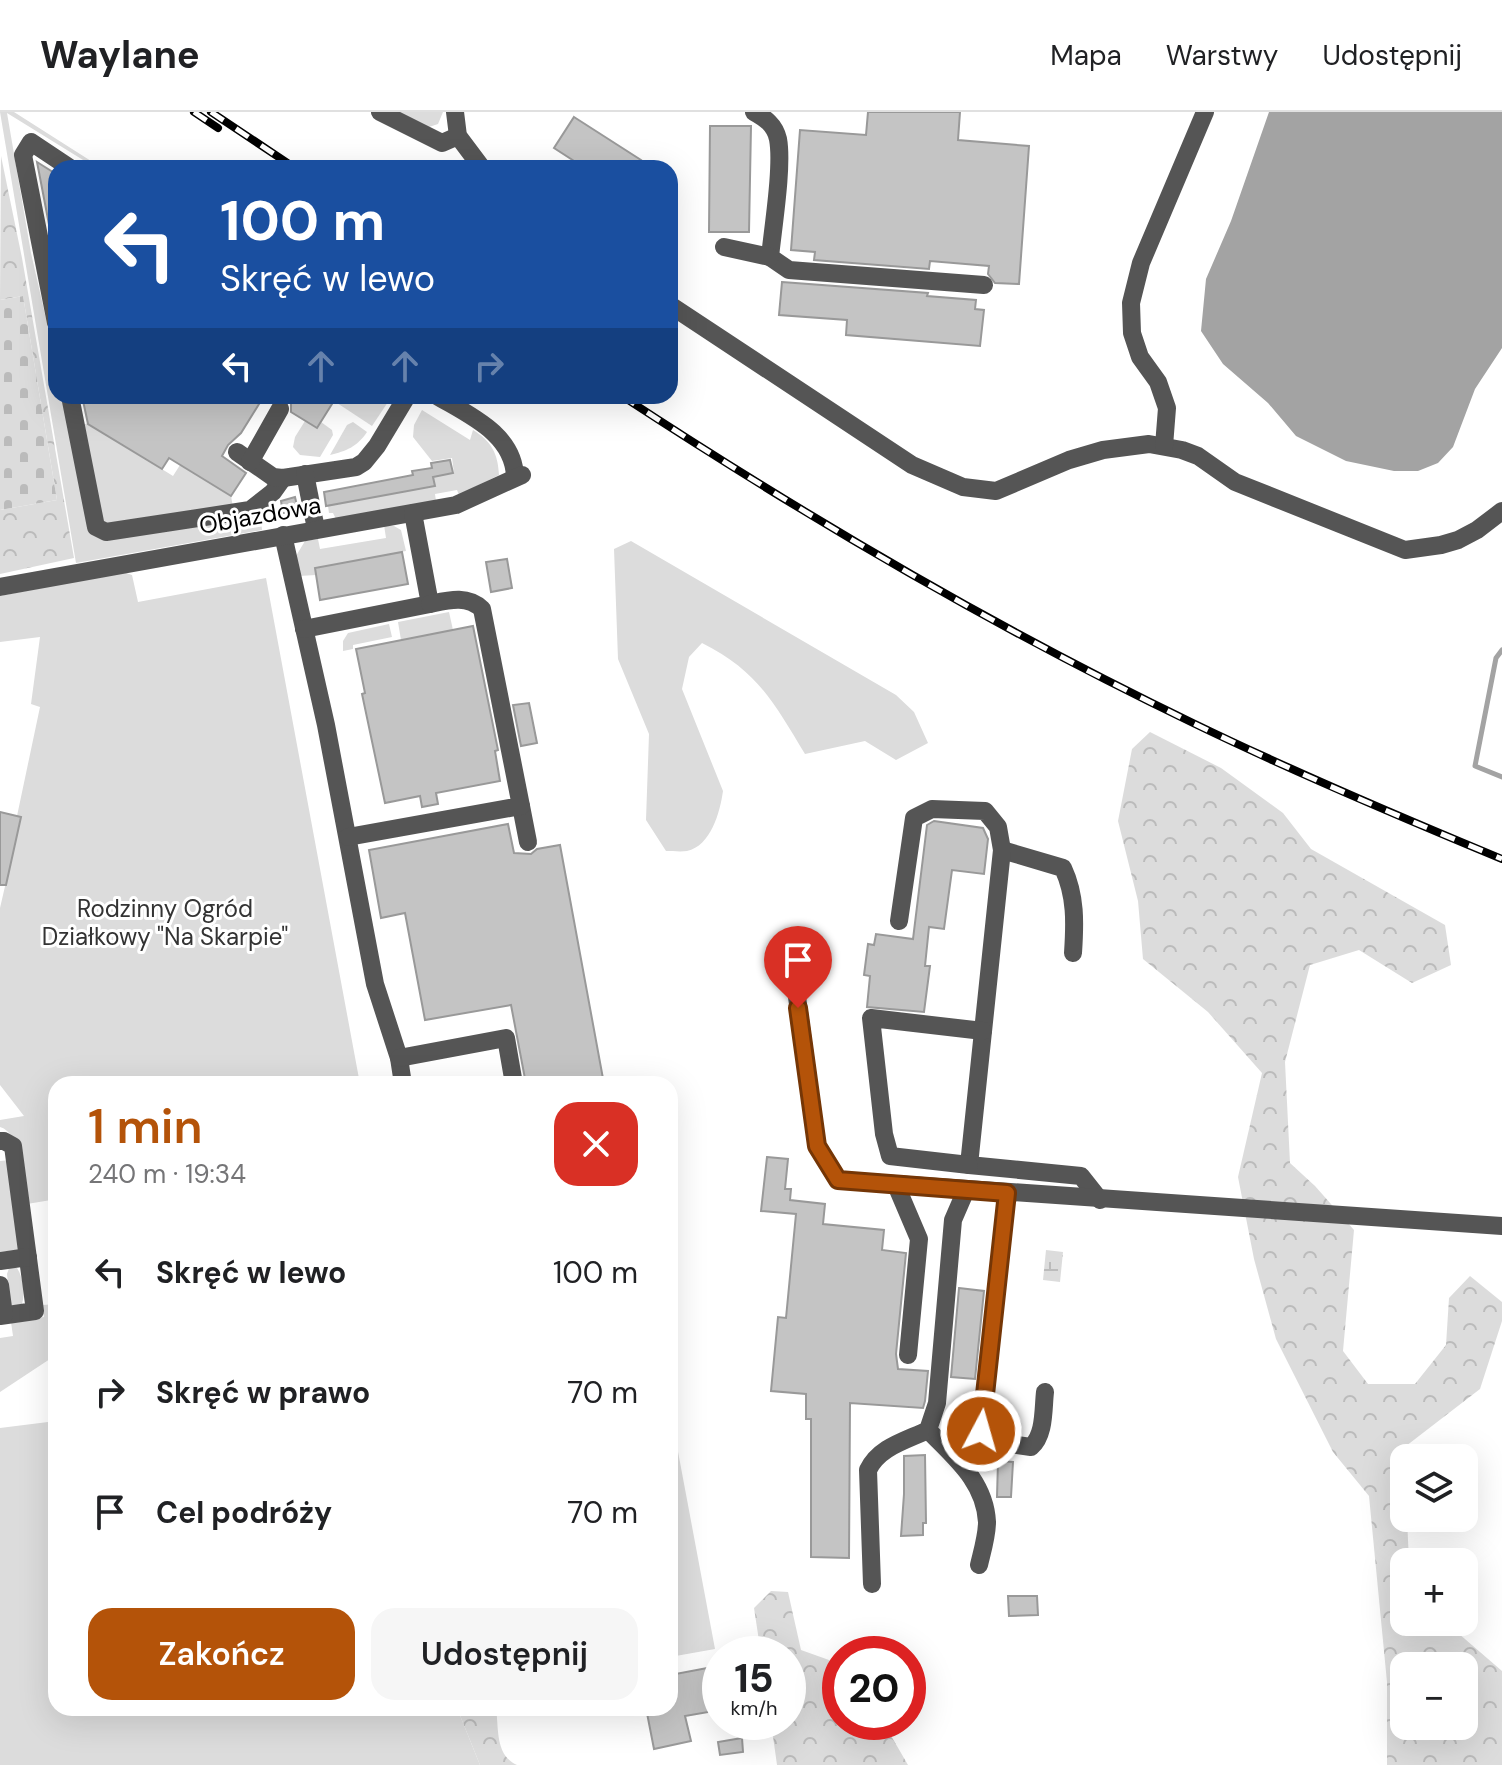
<!DOCTYPE html>
<html lang="pl">
<meta charset="utf-8">
<style>
body{margin:0;font-family:"DM Sans",sans-serif;background:#f6f6f6;color:#202124;height:100vh;display:flex;flex-direction:column;font-size:30px;white-space:nowrap}
*{box-sizing:border-box;margin:0}
p{font-size:26px;color:#757577}
.icon{flex:none;width:44px;height:44px;fill:none;stroke:currentColor;stroke-width:2;stroke-linecap:round;stroke-linejoin:round}
.map{position:relative;flex:1;overflow:hidden}
.sheet{position:absolute;left:48px;top:964px;width:630px;height:640px;display:flex;flex-direction:column;background:#fff;border-radius:24px;box-shadow:0 8px 32px #0002}
.sheet>*{flex:none}
.guide{position:absolute;left:48px;top:48px;width:630px;height:244px;border-radius:24px;box-shadow:0 8px 32px #0002;background:#1a4fa0;color:#fff;overflow:hidden}
.buttons{position:absolute;left:1390px;top:1332px;display:grid;gap:16px}
.buttons a{display:grid;place-items:center;width:88px;height:88px;border-radius:16px;background:#fff;box-shadow:0 8px 32px #0002;font-size:40px}
.speed{position:absolute;left:702px;top:1524px;display:flex;gap:16px;font-size:40px;font-weight:700;text-align:center}
.speed>*{display:grid;place-content:center;width:104px;height:104px;border-radius:50%;background:#fff;box-shadow:0 8px 32px #0002;line-height:1}
.speed small{font-size:20px;font-weight:400}
.speed .limit{border:12px solid #d22;background:#fff;color:#111}
.pin{position:absolute;display:grid;place-items:center;width:68px;height:68px;color:#fff;margin:-82px -34px;border-radius:50% 50% 50% 0;rotate:-45deg;box-shadow:0 0 8px #0007}
.pin .icon{rotate:45deg}
.me{position:absolute;width:88px;margin:-44px;rotate:6deg;stroke-linejoin:round;filter:drop-shadow(0 0 6px #0008)}
.turn{display:flex;align-items:center;gap:28px;height:168px;padding:0 40px;font-size:36px}
.turn .icon{width:104px;height:104px;stroke-width:2.5}
.turn b{display:block;font-size:56px;line-height:68px}
.lanes{display:flex;align-items:center;height:76px;padding:0 40px;background:#0003;justify-content:center;gap:40px;direction:ltr}
.lanes .off{opacity:.35}
.round{display:grid;place-items:center;flex:none;width:84px;height:84px;border-radius:24px;background:#f6f6f6}
.head{display:flex;align-items:center;justify-content:space-between;height:136px;padding:0 40px}
h1{font-size:48px;font-weight:600;line-height:60px;color:#b45309}
.cta{display:flex;gap:16px;margin-top:auto;padding:16px 40px}
.cta a{flex:1;height:92px;border-radius:24px;background:#b45309;color:#fff;font-size:32px;font-weight:600;line-height:92px;text-align:center}
.cta a+a{background:#f6f6f6;color:#202124}
ul{padding:0;list-style:none}
li{display:flex;align-items:center;gap:24px;height:120px;padding:0 40px}
li div{flex:1}
li b{display:block;font-size:30px}
li em{font-style:normal}
header{display:flex;align-items:center;gap:48px;box-sizing:border-box;height:112px;padding:0 40px;background:#fff;border-bottom:2px solid #e0e0e0}
header strong{font-size:38px}
nav{display:flex;gap:44px;margin-inline-start:auto;font-size:28px}
.map>svg:first-child{display:block}
</style>
<header>
<strong>Waylane</strong>
<nav><a>Mapa</a><a>Warstwy</a><a>Udostępnij</a></nav>
</header>
<div class="map">
<svg width="1502" height="1653" viewBox="0 0 1502 1653">
<defs>
<pattern id="forest-crowns" width="20" height="18" patternUnits="userSpaceOnUse" patternTransform="scale(2)"><rect width="20" height="18" fill="#dcdcdc"/><path d="M2 6a3 3 0 1 1 6 0M12 15a3 3 0 1 1 6 0" fill="none" stroke="#bbb"/></pattern>
<pattern id="wetland-marsh" width="20" height="14" patternUnits="userSpaceOnUse" patternTransform="scale(2)"><rect width="20" height="14" fill="#dcdcdc"/><path d="M1 5h8M5 5V1M11 12h8M15 12V8" fill="none" stroke="#bbb"/></pattern>
<pattern id="cemetery-stones" width="16" height="16" patternUnits="userSpaceOnUse" patternTransform="scale(2)"><rect width="16" height="16" fill="#dcdcdc"/><path d="M2 7V4a2 2 0 0 1 4 0v3zM10 15v-3a2 2 0 0 1 4 0v3z" fill="#bbb"/></pattern>
</defs>
<rect width="100%" height="100%" fill="#fff"/>
<!-- green -->
<g fill="#dcdcdc">
<polygon points="0,0 14,0 102,56 96,56 7,1 31,141 56,251 56,284 64,284 72,317 88,311 173,364 180,353 231,384 236,412 261,407 262,418 76,451"/>
<polygon points="392,0 443,0 438,12 426,16"/>
<polygon points="337,284 392,284 372,314 334,289"/>
<path d="M 422,298 L 470,328 L 473,318 C 491,329 498,341 499,363 L 459,383 L 457,378 L 435,382 L 436,389 L 336,407 L 333,401 L 329,401 L 328,394 L 435,374 L 433,365 L 454,361 L 452,346 L 432,349 L 413,325 L 414,313 Z"/>
<polygon points="305,309 317,315 321,310 332,318 333,323 320,345 300,343 293,335 295,325"/>
<path d="M 353,310 L 367,320 C 357,335 346,339 330,343 L 347,313 Z"/>
<polygon points="384,413 394,414 401,418 406,439 315,456 316,463 299,464 296,444 305,429 318,427 320,437 386,426"/>
<path d="M 631,429 L 896,583 L 914,600 L 928,631 L 896,648 L 865,629 L 805,642 C 774,591 758,559 702,531 L 689,545 L 682,577 L 723,679 C 720,700 711,734 687,739 C 681,740 672,739 666,739 L 646,708 L 649,622 L 618,547 L 614,437 Z"/>
<path d="M 123,460 L 132,463 L 138,490 L 266,466 L 360,972 L 56,972 L 56,1118 L 51,1088 L 27,1092 C 23,1071 22,1021 0,1015 L 0,1008 L 24,1004 L 0,973 L 0,796 L 21,705 L 17,704 L 40,595 L 31,592 L 40,525 L 0,530 L 0,484 Z"/>
<polygon points="449,500 453,518 401,528 398,510"/>
<polygon points="389,512 392,525 353,533 353,537 343,539 343,529 348,521"/>
<polygon points="11,1048 23,1137 0,1140 0,1049"/>
<path d="M 9,1156 L 17,1156 C 23,1165 26,1184 21,1194 L 12,1194 L 10,1190 L 7,1162 Z"/>
<polygon points="56,1192 56,1243 0,1280 0,1226 13,1224 11,1210 44,1205 43,1193"/>
<polygon points="670,1297 715,1537 670,1545"/>
<polygon points="56,1309 56,1596 457,1596 480,1653 0,1653 0,1316"/>
</g>
<!-- forest -->
<g fill="url(#forest-crowns)" fill-rule="evenodd">
<polygon points="1,44 22,146 74,446 0,462 0,398 57,388 23,184 0,188"/>
<path d="M 1150,620 L 1221,656 L 1283,701 L 1311,737 L 1445,813 L 1451,853 L 1412,871 L 1359,838 L 1310,853 L 1285,950 L 1290,1051 L 1315,1074 L 1354,1118 L 1343,1239 L 1368,1272 L 1415,1272 L 1446,1233 L 1449,1186 L 1470,1164 L 1502,1190 L 1502,1209 L 1480,1277 L 1406,1334 L 1404,1406 L 1407,1406 L 1409,1450 L 1404,1450 L 1404,1510 L 1431,1510 L 1458,1521 L 1502,1559 L 1502,1653 L 1387,1653 L 1387,1570 L 1369,1384 L 1333,1340 L 1276,1227 L 1254,1147 L 1238,1065 L 1262,961 L 1208,900 L 1143,847 L 1138,789 L 1118,709 L 1132,637 ZM 1404,1554 L 1464,1554 L 1464,1614 L 1404,1614 Z"/>
<polygon points="771,1479 788,1480 801,1538 829,1548 840,1559 840,1610 883,1610 908,1653 777,1653 771,1610 788,1610 788,1542 761,1542 754,1496"/>
<path d="M 457,1596 L 496,1596 C 499,1617 495,1643 517,1653 L 480,1653 Z"/>
</g>
<!-- wetland -->
<polygon fill="url(#wetland-marsh)" points="1046,1138 1063,1140 1060,1170 1043,1168"/>
<!-- cemetery -->
<polygon fill="url(#cemetery-stones)" points="23,184 57,388 0,398 0,188"/>
<!-- water -->
<polygon fill="#a3a3a3" points="1269,0 1502,0 1502,236 1475,277 1453,335 1438,351 1418,359 1394,359 1346,349 1296,324 1268,291 1223,252 1201,219 1206,167 1231,109"/>
<g fill="none" stroke-linecap="round" stroke-linejoin="round">
<!-- stream -->
<polyline stroke="#a3a3a3" stroke-width="5" points="1502,538 1496,546 1475,654 1502,665"/>
</g>
<!-- building -->
<g fill="#c4c4c4" stroke="#999" stroke-width="2">
<polygon points="868,0 960,0 958,28 1029,34 1019,172 995,171 988,162 989,154 930,149 929,157 814,148 815,140 791,138 800,18 866,23"/>
<polygon points="574,5 641,48 636,56 585,56 554,36"/>
<polygon points="710,14 751,14 749,120 709,120"/>
<polygon points="37,50 56,62 56,149"/>
<polygon points="782,170 928,181 927,184 976,188 975,197 984,198 980,234 846,223 847,208 779,203"/>
<polygon points="82,284 264,284 241,321 228,333 222,344 246,361 231,384 169,346 162,357 88,312"/>
<polygon points="265,284 337,284 317,316 291,300 291,292 287,287 279,285 272,288"/>
<polygon points="450,348 453,361 433,365 435,374 326,394 324,380 413,363 412,359 432,356 431,351"/>
<polygon points="295,385 298,398 283,401 281,389"/>
<polygon points="402,440 408,472 320,488 315,456"/>
<polygon points="507,447 512,476 491,480 486,450"/>
<polygon points="473,514 498,638 495,639 500,669 436,681 438,692 422,695 420,684 385,691 362,582 365,581 356,537"/>
<polygon points="529,591 537,631 521,634 513,593"/>
<polygon points="0,700 21,705 6,773 0,773"/>
<polygon points="934,709 983,716 988,727 984,762 952,758 944,817 929,815 925,854 930,854 924,900 867,895 870,864 864,863 868,832 874,833 876,822 913,827 927,713"/>
<polygon points="508,712 514,741 531,742 537,737 560,733 604,972 526,972 511,893 425,908 405,801 381,806 369,738"/>
<polygon points="767,1045 788,1047 785,1077 791,1077 790,1088 825,1092 823,1112 884,1118 882,1138 906,1141 896,1242 898,1257 928,1259 925,1289 923,1296 850,1291 849,1446 811,1445 811,1307 806,1307 806,1282 771,1279 778,1205 786,1206 796,1102 761,1099"/>
<polygon points="959,1176 984,1179 975,1267 951,1265"/>
<polygon points="925,1343 926,1411 923,1411 923,1423 901,1424 904,1382 904,1344"/>
<polygon points="998,1349 1013,1350 1011,1385 997,1385"/>
<polygon points="1008,1484 1037,1484 1038,1503 1009,1504"/>
<polygon points="718,1554 720,1598 685,1604 691,1629 654,1637 646,1596 670,1596 670,1563"/>
<polygon points="742,1626 743,1640 720,1643 718,1630"/>
</g>
<g fill="none" stroke-linecap="round" stroke-linejoin="round">
<!-- minor -->
<g stroke="#555" stroke-width="18">
<polyline points="380,0 442,31 458,24"/>
<polyline points="455,0 458,24 482,56"/>
<path d="M 754,0 C 765,6 775,13 778,27 C 783,54 773,115 770,145 L 789,158 L 984,173"/>
<polyline points="724,135 770,145"/>
<polyline points="670,193 912,353 963,375 996,379 1069,348 1103,338 1149,332 1182,338 1198,344 1235,370 1405,438 1441,433 1458,428 1477,418 1502,399"/>
<polyline points="56,211 23,43 31,30 70,56"/>
<polyline points="70,284 96,415 106,420 250,398 273,380 283,366"/>
<path d="M 437,284 C 469,303 514,322 515,365"/>
<polyline points="1164,334 1167,296 1158,270 1140,245 1132,221 1131,191 1141,151 1205,0"/>
<polyline points="237,340 273,365 283,366 356,355 364,350 377,334 407,284"/>
<polyline points="250,350 280,297"/>
<polyline points="305,362 316,417"/>
<polyline points="283,423 326,613 375,872 399,946 403,972"/>
<polyline points="0,475 456,393 522,363"/>
<polyline points="304,517 430,492 413,401"/>
<polyline points="521,694 528,730"/>
<path d="M 348,725 L 521,694 L 482,497 C 467,483 449,488 430,492"/>
<path d="M 1002,738 L 1063,756 C 1076,784 1075,811 1073,841"/>
<polyline points="899,809 914,706 932,697 985,699 998,715 1002,738 969,1053 1081,1064 1100,1088"/>
<polyline points="791,840 817,1034 838,1068 1502,1114"/>
<polyline points="399,946 506,926 514,972"/>
<polyline points="0,1029 4,1029 13,1034 35,1199 0,1204"/>
<polyline points="969,1053 890,1044 884,1022 871,906 983,919"/>
<polyline points="896,1073 919,1127 908,1243"/>
<path d="M 1007,1081 L 981,1319 L 988,1329 L 1031,1335 C 1045,1323 1043,1297 1045,1280"/>
<polyline points="0,1149 28,1145"/>
<polyline points="0,1173 4,1203"/>
<path d="M 928,1318 C 954,1345 985,1369 987,1410 C 987,1424 982,1440 979,1453"/>
<path d="M 872,1472 L 868,1358 C 879,1335 905,1329 928,1318 L 937,1291 L 953,1108 L 966,1078"/>
</g>
<defs>
<g id="rail">
<polyline points="194,0 218,16"/>
<polyline points="211,0 295,56"/>
<path d="M 622,284 C 805,404 995,516 1193,611 C 1294,660 1398,704 1502,747"/>
</g>
</defs>
<!-- rail casing -->
<use href="#rail" stroke="#000" stroke-width="8"/>
<!-- rail -->
<use href="#rail" stroke="#fff" stroke-width="5" stroke-dasharray="15" stroke-linecap="butt"/>
</g>
<g fill="none" stroke-linecap="round" stroke-linejoin="round">
<defs>
<polyline id="route" points="798,896 817,1034 838,1068 1007,1081 981,1319"/>
</defs>
<!-- route casing -->
<use href="#route" stroke="#753606" stroke-width="20"/>
<!-- route -->
<use href="#route" stroke="#b45309" stroke-width="14"/>
</g>
<g text-anchor="middle" dominant-baseline="central" stroke-width="6" stroke-linejoin="round" paint-order="stroke">
<!-- street labels -->
<g font-size="24" fill="#000" stroke="#fff">
<text transform="translate(260 403) rotate(-10)">Objazdowa</text>
</g>
<!-- park labels -->
<g font-size="24" fill="#333" stroke="#fff">
<text x="165" y="796">Rodzinny Ogród<tspan x="165" dy="28">Działkowy "Na Skarpie"</tspan></text>
</g>
</g>
</svg>
<div class="buttons">
<a><svg class="icon" aria-label="layers" viewBox="0 0 24 24"><path d="M12 4l9 5-9 5-9-5zM3 14l9 5 9-5"/></svg></a>
<a>+</a>
<a>−</a>
</div>
<div class="speed"><div>15<small>km/h</small></div><div class="limit">20</div></div>
<div class="pin" style="left:798px;top:896px;background:#d93025"><svg class="icon" aria-label="arrive" viewBox="0 0 24 24"><path d="M6 21V4h12l-3 4 3 4H6"/></svg></div>
<svg class="me" style="left:981px;top:1319px" viewBox="-20 -20 40 40"><circle r="17" fill="#b45309" stroke="#fff" stroke-width="3"/><path d="M0-11L8 9 0 5-8 9z" fill="#fff"/></svg>
<div class="guide">
<div class="turn"><svg class="icon" aria-label="left" viewBox="0 0 24 24"><path d="M17 20v-9H6M10 6l-5 5 5 5"/></svg><div><b>100 m</b>Skręć w lewo</div></div>
<div class="lanes"><svg class="icon" aria-label="left" viewBox="0 0 24 24"><path d="M17 20v-9H6M10 6l-5 5 5 5"/></svg><svg class="icon off" aria-label="ahead" viewBox="0 0 24 24"><path d="M12 20V5M6 11l6-6 6 6"/></svg><svg class="icon off" aria-label="ahead" viewBox="0 0 24 24"><path d="M12 20V5M6 11l6-6 6 6"/></svg><svg class="icon off" aria-label="right" viewBox="0 0 24 24"><path d="M7 20v-9h11M14 6l5 5-5 5"/></svg></div>
</div>
<section class="sheet">
<div class="head"><div><h1>1 min</h1><p>240 m · 19:34</p></div><a class="round" style="background:#d93025;color:#fff"><svg class="icon" aria-label="close" viewBox="0 0 24 24"><path d="M6 6l12 12M18 6L6 18"/></svg></a></div>
<ul>
<li><svg class="icon" aria-label="left" viewBox="0 0 24 24"><path d="M17 20v-9H6M10 6l-5 5 5 5"/></svg><div><b>Skręć w lewo</b></div><em>100 m</em></li>
<li><svg class="icon" aria-label="right" viewBox="0 0 24 24"><path d="M7 20v-9h11M14 6l5 5-5 5"/></svg><div><b>Skręć w prawo</b></div><em>70 m</em></li>
<li><svg class="icon" aria-label="arrive" viewBox="0 0 24 24"><path d="M6 21V4h12l-3 4 3 4H6"/></svg><div><b>Cel podróży</b></div><em>70 m</em></li>
</ul>
<div class="cta"><a>Zakończ</a><a>Udostępnij</a></div>
</section>
</div>
